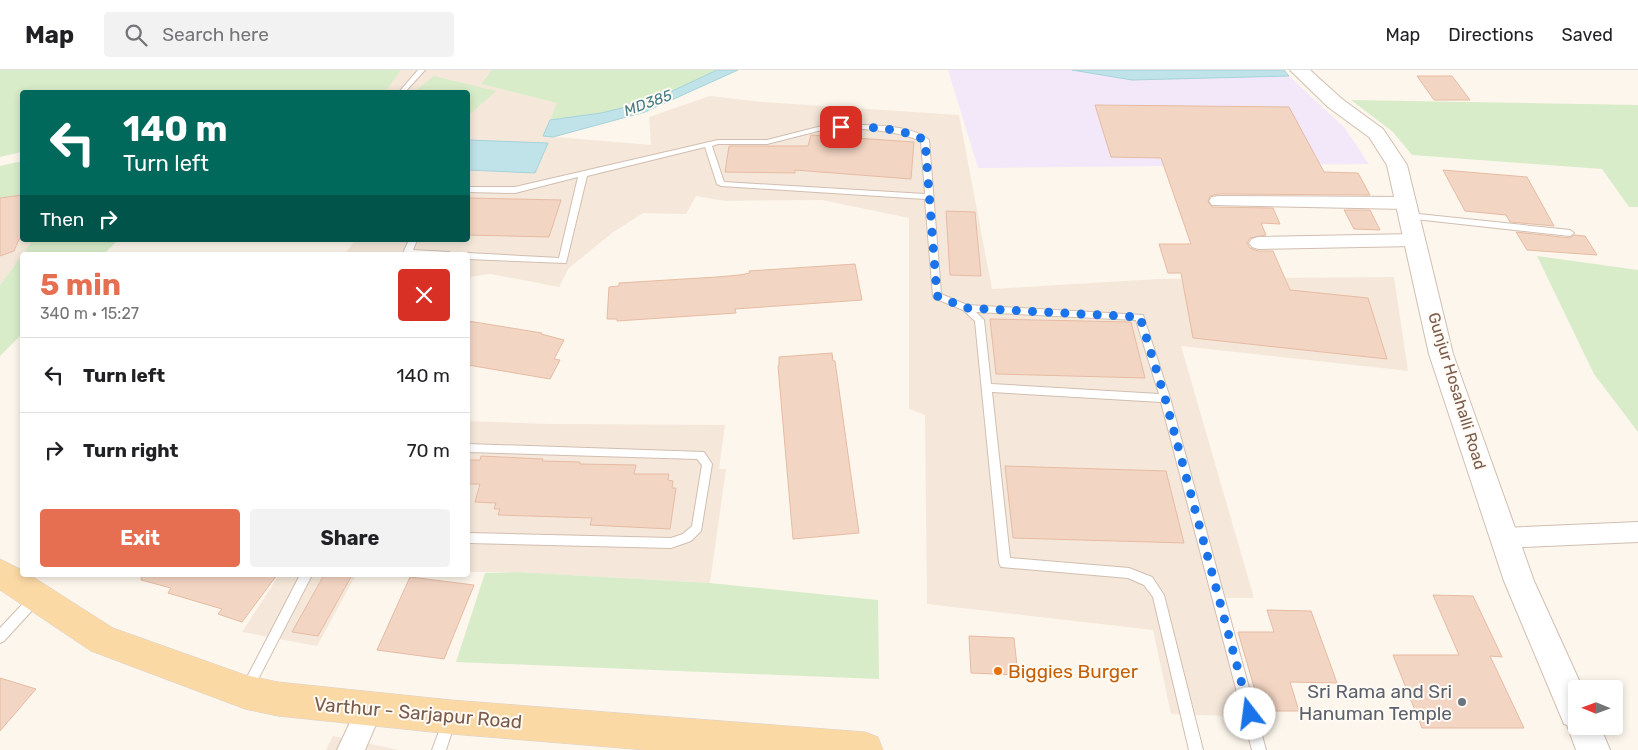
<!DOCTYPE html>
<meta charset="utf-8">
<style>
body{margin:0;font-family:Rubik,sans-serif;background:#f2f2f2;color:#202124;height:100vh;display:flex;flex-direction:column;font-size:19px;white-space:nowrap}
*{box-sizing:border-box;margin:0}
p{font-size:16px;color:#757577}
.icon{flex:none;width:28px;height:28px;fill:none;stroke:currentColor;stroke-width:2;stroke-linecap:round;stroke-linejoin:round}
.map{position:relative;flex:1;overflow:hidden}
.drawer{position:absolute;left:20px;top:182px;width:450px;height:325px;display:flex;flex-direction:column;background:#fff;border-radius:5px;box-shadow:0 2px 8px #0003}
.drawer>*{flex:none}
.top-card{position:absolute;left:20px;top:20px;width:450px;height:152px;border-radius:5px;box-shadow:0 2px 8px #0003;background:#00695c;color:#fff;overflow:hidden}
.needle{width:32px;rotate:271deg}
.tools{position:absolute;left:1568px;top:610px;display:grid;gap:10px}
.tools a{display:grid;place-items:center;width:55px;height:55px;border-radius:5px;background:#fff;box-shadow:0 2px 8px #0003;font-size:25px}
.pin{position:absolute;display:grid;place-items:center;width:42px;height:42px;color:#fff;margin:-21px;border-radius:10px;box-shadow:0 2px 8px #0006}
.me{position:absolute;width:55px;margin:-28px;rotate:345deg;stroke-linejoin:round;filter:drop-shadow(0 0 4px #0008)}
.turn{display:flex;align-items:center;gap:18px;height:105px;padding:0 20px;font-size:22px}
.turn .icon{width:65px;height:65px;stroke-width:2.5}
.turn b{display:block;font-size:35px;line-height:42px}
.then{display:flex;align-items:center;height:48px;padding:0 20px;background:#0003;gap:10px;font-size:19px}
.round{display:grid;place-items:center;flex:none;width:52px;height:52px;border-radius:5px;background:#f2f2f2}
.head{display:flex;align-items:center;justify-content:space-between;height:85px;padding:0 20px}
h1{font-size:30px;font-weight:700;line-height:38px;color:#e76f51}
.cta{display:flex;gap:10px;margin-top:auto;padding:10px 20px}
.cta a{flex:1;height:58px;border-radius:5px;background:#e76f51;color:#fff;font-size:20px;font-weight:700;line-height:58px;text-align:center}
.cta a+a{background:#f2f2f2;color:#202124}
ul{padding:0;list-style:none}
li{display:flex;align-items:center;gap:15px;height:75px;padding:0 20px;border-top:1px solid #e0e0e0}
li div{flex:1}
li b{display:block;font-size:19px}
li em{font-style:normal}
header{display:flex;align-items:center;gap:30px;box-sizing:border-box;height:70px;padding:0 25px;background:#fff;border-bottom:1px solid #e0e0e0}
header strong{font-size:24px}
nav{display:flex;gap:28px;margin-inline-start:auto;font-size:18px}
.search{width:350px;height:45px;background:#f2f2f2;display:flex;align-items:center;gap:12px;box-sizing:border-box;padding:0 18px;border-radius:5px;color:#757577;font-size:19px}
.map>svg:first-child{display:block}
</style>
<header>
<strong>Map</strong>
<div class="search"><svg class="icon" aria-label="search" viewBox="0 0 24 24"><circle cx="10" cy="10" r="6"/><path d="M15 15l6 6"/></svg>Search here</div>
<nav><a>Map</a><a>Directions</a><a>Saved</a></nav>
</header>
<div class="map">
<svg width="1638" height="680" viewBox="0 0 1638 680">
<rect width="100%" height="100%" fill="#fdf6ec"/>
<!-- residential -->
<g fill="#f5e8da">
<polygon points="401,0 492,0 482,14 558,33 543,66 651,75 649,47 710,26 763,32 959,45 992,219 1158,209 1394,207 1408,301 1181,276 1254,528 1224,528 1258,647 1171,644 1153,560 927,534 925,345 909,339 909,148 822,130 725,131 696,126 686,144 643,143 612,163 569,198 559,217 491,204 468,207 468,185 344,185 355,170 468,170 468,22 385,22"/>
<polygon points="22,125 22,170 33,170 0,215 0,128"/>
<polygon points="468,351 550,354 725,355 719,399 726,399 710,513 517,502 468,502"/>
<polygon points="279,505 356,505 317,576 242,562"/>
<polygon points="333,666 399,680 326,680"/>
</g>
<!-- education -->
<polygon fill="#f3e8fa" points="948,0 1072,0 1132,10 1289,6 1345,58 1369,94 978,98"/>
<!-- green -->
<g fill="#d8ecc9">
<polygon points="0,0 401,0 385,22 22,22 22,82 0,87"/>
<polygon points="492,0 717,0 651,31 601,43 550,50 557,33 481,14"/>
<polygon points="434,6 496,21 469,45 468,44 468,22 414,22"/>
<polygon points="1351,30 1638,35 1638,137 1629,137 1602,99 1412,85 1393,62"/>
<polygon points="22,91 22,125 0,128 0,96"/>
<polygon points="33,170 118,170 103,185 22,185 22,264 0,286 0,215"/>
<polygon points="1537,186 1638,200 1638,362 1594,304"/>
<polygon points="517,502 710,513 878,530 879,609 456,592 485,503"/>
</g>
<!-- water -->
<g fill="#bfe3e8" stroke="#a5d3da">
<polygon points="717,0 738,0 645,42 553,67 543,66 550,50 601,43 651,31"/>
<polygon points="1072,0 1284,0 1289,6 1132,10"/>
<polygon points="468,70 548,73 535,103 468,100"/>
</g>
<!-- building -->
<g fill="#f3d5c3" stroke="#e6bba3">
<polygon points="1417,6 1452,6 1470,30 1434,30"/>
<polygon points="1095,35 1289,37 1324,102 1358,103 1370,125 1218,124 1210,126 1208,132 1212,137 1273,138 1280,154 1261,153 1266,165 1250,168 1247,173 1250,178 1258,181 1273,181 1290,220 1368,228 1387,289 1193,268 1181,203 1168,203 1159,174 1191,174 1161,88 1111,87"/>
<polygon points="811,65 914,72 911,109 795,100 795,103 725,102 729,76 808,76"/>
<polygon points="1443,100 1527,107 1554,156 1510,152 1506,145 1465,141"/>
<polygon points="22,125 22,169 19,169 14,181 0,186 0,128"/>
<polygon points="468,128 561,130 549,167 468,165"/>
<polygon points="1344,140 1370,140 1380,160 1354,159"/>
<polygon points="946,141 975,142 981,206 950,205"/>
<polygon points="1516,162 1570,168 1574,165 1585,166 1597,185 1527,180"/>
<polygon points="855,194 862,230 735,239 736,243 617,251 617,249 607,249 609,217 619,216 619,213 717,207 740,205 750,203 749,201"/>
<polygon points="990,249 1131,252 1145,308 996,304"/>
<polygon points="468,251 542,263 541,264 564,270 554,289 560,290 550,309 468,295"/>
<polygon points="832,283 833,291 835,291 859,463 793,469 778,296 779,295 779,287"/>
<polygon points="481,386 543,389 542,391 580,392 580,394 636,395 634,404 669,404 668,410 673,411 672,418 676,418 670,459 590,455 592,448 498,445 500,439 494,439 496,433 475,432 480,414 468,414 468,390 480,390"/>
<polygon points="1005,396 1166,401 1184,473 1013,468"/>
<polygon points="142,505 277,505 242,552 218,544 222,539 168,523 171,518 141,510"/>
<polygon points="324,505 352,505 318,566 292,562"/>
<polygon points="410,507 474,515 444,589 377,580"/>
<polygon points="1433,525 1473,526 1502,587 1490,586 1524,658 1422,658 1393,585 1459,585"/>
<polygon points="1267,540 1311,541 1337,613 1290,612 1299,641 1261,641 1238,562 1274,562"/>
<polygon points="969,566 1014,568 1018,605 971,603"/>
<polygon points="0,608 36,619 0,661"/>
</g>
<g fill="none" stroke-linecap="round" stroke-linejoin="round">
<defs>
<g id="service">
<polygon points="418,0 425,0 405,22 399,22"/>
<path d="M 863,55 C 884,56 912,56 929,70 L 941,224 L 967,235 L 1143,245 L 1170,328 L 1266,680 L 1252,680 L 1161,332 L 992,322 L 1010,488 L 1129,498 L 1152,507 L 1164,525 L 1203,680 L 1189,680 L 1153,527 L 1144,515 L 1128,508 L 1001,497 L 999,493 L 975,251 L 963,240 L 934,228 L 933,226 L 925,129 L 721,116 L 717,114 L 705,77 L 587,106 L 566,193 L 468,189 L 468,185 L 464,185 L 468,183 L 559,188 L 578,107 L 515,123 L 468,122 L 468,117 L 515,117 L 718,70 L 767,70 L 822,56 ZM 863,59 C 884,61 902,63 921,71 L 925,124 L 724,112 L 712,76 L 718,74 L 767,74 L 822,60 ZM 976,242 L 1136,250 L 1159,324 L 991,314 L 984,250 Z"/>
<polygon points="1409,143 1570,160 1574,163 1570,166 1406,148 1406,144"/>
<polygon points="409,170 417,170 413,180 449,182 453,185 404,185 403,183"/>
<polygon points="468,374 704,382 712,394 701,461 691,471 671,478 468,473 468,463 671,468 683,464 692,456 702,395 697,389 468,382"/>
<polygon points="300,505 312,505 252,621 248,623 244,621 242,617 244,613"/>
<polygon points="35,524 39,525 41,529 39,533 4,571 0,573 0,558 31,525"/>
<polygon points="449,646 454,648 455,652 446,680 432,680 444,648"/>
</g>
<g id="minor">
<polygon points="1218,126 1406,127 1412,129 1415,133 1412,137 1406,139 1212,135 1209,131 1212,127"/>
<polygon points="1414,164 1420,166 1423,170 1420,174 1414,176 1258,179 1252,177 1249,173 1252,169 1258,167"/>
<polygon points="1638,452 1638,472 1504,478 1496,475 1492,468 1496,461 1504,458"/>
<polygon points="370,625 379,629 383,638 365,680 337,680 361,629"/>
</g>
<polygon id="tertiary" points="1290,0 1310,0 1342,29 1383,59 1407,95 1453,284 1534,511 1583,619 1576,619 1576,656 1600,656 1610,680 1576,680 1567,655 1564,654 1504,511 1429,284 1387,95 1369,67 1328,37"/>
<polygon id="primary" points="0,489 22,500 22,505 30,505 113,558 245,605 278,612 451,630 865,662 878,667 883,680 645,680 451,664 278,646 245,639 91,581 0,520"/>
</defs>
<!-- service casing -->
<use href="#service" stroke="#d1beb0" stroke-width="2"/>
<!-- minor casing -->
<use href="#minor" stroke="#d1beb0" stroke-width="2"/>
<!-- tertiary casing -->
<use href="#tertiary" stroke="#d1beb0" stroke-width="2"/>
<!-- primary casing -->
<use href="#primary" stroke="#dad1cd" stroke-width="1"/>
<!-- service -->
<use href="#service" fill="#fff" fill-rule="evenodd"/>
<!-- minor -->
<use href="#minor" fill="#fff" fill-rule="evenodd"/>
<!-- tertiary -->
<use href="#tertiary" fill="#fff" fill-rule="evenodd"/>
<!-- primary -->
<use href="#primary" fill="#fbd9a5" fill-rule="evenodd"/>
</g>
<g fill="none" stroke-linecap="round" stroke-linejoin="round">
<!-- route -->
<path stroke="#1a73e8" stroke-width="9" stroke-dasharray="0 16.2" d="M 841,57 C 871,57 897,57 925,70 L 937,226 L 966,238 L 1140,247 L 1165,328 L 1250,644"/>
</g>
<!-- markers -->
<circle fill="#e8710a" stroke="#fffaf3" stroke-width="2" cx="998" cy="601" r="5"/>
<circle fill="#6b7280" stroke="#fffaf3" stroke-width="2" cx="1462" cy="632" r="5"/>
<g text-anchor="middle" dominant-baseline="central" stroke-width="4" stroke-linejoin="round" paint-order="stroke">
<!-- far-water labels -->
<g font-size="15" font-style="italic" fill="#437c86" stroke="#fffaf3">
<text transform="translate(648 33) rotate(-20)">MD385</text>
</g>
<!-- street labels -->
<g font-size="16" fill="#7a5c4d" stroke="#fffaf3">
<text transform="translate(1457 321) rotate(73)">Gunjur Hosahalli Road</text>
</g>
<!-- near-food labels -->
<g font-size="19" fill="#c56008" stroke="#fffaf3" text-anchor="start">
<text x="1008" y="601">Biggies Burger</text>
</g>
<!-- near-worship labels -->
<g font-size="19" fill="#5b616d" stroke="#fffaf3" text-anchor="end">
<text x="1452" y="621">Sri Rama and Sri<tspan x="1452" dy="22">Hanuman Temple</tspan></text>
</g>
<!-- near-street labels -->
<g font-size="19" fill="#7a5c4d" stroke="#fffaf3">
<text transform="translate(418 643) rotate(5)">Varthur - Sarjapur Road</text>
</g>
</g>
</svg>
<div class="tools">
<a><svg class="needle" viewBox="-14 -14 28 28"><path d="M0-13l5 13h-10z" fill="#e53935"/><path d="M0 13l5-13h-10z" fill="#757577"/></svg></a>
</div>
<div class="pin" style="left:841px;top:57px;background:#d93025"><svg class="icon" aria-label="arrive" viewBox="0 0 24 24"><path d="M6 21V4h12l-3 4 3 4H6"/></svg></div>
<svg class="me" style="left:1250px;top:644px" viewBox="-20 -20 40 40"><circle r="19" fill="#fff"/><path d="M0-13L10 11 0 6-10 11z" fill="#1a73e8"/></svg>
<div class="top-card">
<div class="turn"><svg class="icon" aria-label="left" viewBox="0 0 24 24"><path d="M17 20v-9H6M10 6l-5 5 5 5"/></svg><div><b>140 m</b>Turn left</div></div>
<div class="then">Then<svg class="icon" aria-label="right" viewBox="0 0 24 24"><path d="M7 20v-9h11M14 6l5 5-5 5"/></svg></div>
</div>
<section class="drawer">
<div class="head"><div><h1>5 min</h1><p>340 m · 15:27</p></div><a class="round" style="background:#d93025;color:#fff"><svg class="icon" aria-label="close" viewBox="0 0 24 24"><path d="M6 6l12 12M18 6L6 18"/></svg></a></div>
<ul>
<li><svg class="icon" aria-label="left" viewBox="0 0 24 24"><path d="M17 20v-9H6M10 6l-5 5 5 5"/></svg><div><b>Turn left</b></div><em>140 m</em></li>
<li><svg class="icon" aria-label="right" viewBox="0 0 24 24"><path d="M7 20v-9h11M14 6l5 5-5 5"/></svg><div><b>Turn right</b></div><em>70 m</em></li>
</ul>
<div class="cta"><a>Exit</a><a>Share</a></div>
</section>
</div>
